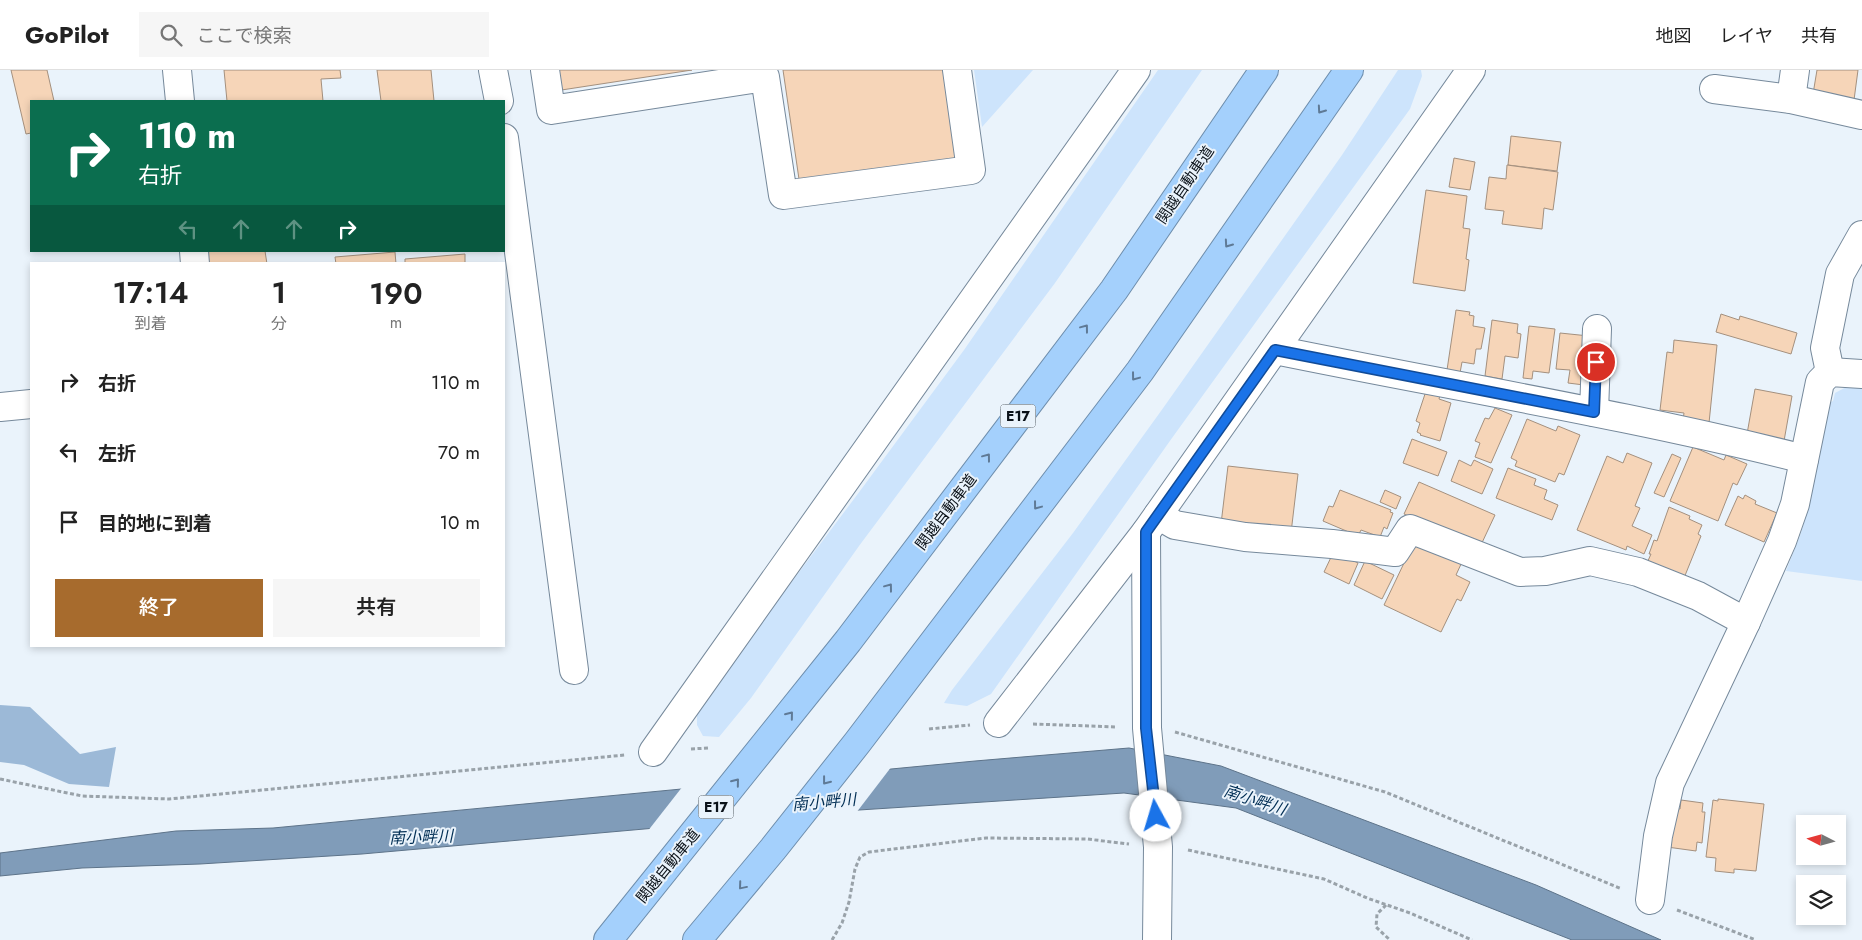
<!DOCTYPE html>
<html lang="ja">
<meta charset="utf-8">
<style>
body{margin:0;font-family:Jost,"Noto Sans JP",sans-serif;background:#f6f6f6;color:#222;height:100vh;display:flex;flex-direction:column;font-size:19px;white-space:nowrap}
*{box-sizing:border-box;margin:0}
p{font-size:16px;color:#767676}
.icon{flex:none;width:28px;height:28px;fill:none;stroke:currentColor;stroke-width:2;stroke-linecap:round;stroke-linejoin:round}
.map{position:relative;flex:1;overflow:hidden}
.side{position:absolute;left:30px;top:192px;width:475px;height:385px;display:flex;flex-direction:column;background:#fff;border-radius:0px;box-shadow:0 2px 8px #0003}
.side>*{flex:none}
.guide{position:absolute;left:30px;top:30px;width:475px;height:152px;border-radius:0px;box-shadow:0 2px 8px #0003;background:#0b6e4f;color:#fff;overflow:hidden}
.needle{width:32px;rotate:276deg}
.tools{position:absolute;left:1796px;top:745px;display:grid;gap:10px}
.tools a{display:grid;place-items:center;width:50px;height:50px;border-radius:0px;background:#fff;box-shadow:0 2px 8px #0003;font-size:25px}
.pin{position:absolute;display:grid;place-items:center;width:42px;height:42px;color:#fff;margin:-21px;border:2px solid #fff;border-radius:50%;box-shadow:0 1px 5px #0007}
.me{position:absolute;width:55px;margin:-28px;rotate:354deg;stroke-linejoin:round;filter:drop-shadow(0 0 4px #0008)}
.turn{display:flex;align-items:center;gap:18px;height:105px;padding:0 25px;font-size:22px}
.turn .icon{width:65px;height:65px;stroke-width:2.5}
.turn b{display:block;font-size:35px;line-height:42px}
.lanes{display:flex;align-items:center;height:48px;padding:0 25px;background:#0003;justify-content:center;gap:25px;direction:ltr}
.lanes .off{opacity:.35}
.eta{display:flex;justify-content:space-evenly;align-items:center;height:85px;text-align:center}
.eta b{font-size:30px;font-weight:600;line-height:35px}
.cta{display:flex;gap:10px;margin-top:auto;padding:10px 25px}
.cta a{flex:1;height:58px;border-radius:0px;background:#a76b2d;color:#fff;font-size:20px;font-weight:600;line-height:58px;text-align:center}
.cta a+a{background:#f6f6f6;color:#222}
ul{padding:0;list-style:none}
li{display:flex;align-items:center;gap:15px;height:70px;padding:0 25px}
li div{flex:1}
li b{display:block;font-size:19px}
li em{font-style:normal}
header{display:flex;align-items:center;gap:30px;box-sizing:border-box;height:70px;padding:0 25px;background:#fff;border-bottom:1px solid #e0e0e0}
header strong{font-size:24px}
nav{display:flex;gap:28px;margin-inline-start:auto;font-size:18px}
.search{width:350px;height:45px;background:#f6f6f6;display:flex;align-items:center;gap:12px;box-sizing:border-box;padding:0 18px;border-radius:0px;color:#767676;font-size:19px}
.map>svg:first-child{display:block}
</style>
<header>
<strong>GoPilot</strong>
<div class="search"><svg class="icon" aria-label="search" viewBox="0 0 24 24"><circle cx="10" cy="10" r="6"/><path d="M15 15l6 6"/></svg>ここで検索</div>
<nav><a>地図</a><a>レイヤ</a><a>共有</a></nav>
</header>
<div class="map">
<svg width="1862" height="870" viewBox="0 0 1862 870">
<rect width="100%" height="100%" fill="#eaf3fb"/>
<!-- green -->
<g fill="#cde4fc">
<polygon points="974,0 1033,0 982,57"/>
<polygon points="1158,0 1202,0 1055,213 859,476 751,628 719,667 703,666 697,655 697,638 857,425 964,280"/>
<polygon points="1398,0 1421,0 1422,6 1410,39 1172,368 991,624 967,636 944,633 952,620 1073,463 1161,341 1342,85"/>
<polygon points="1862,312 1862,511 1786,501 1801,463 1809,435 1827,334 1833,331 1835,323 1850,315"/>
</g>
<!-- forest -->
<polygon fill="#9cb9d7" points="0,635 30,637 80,684 116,677 109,717 69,714 24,695 0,692"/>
<!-- water -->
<polygon fill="#809cb9" stroke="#5d7389" points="1129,678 1221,696 1536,815 1661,870 1572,870 1236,738 1124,723 859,740 362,784 200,794 82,798 0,806 0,783 176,761 273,758 975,691"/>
<!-- pier -->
<polygon fill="#eaf3fb" points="892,696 856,743 647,762 683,716"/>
<!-- building -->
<g fill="#f6d5b8" stroke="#a4907e">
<polygon points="11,0 47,0 54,31 31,31 31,63 26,64"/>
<polygon points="224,0 340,0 341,8 321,9 323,31 227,31"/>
<polygon points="377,0 431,0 434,31 381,31"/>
<polygon points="552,0 692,0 555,21"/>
<polygon points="783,0 943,0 957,92 800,116"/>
<polygon points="1817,0 1858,0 1854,30 1813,24"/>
<polygon points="1511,66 1561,72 1557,101 1508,95"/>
<polygon points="1454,88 1475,92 1470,120 1449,117"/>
<polygon points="1507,95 1558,102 1553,140 1544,138 1542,159 1502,154 1504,141 1485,139 1489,107 1506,109"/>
<polygon points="1426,120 1467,126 1463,158 1470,159 1466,189 1469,190 1465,221 1413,213"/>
<polygon points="204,181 265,181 267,194 205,194"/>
<polygon points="395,182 396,194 336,194 335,187"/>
<polygon points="465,184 465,194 405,194 405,189"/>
<polygon points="1456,240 1470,242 1469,245 1474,246 1473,256 1485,258 1481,279 1476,279 1474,294 1462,292 1460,303 1447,300"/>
<polygon points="1721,244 1739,250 1740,246 1797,263 1791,284 1716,262"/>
<polygon points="1492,250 1518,254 1517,263 1521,264 1518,288 1505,286 1502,309 1485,306"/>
<polygon points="1529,256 1555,259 1549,303 1533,301 1532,309 1523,308"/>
<polygon points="1560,263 1589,266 1584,315 1568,313 1570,300 1556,299"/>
<polygon points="1674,270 1717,275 1709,353 1683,350 1684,343 1660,340 1667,282 1673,283"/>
<polygon points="1755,319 1792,326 1784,371 1747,364"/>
<polygon points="1426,321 1440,325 1439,329 1451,333 1440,371 1420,365 1421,364 1417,362 1420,353 1416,351"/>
<polygon points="1495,338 1512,345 1491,393 1475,387 1480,373 1475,371 1485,348 1489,349"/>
<polygon points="1527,349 1556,361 1558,356 1580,365 1564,405 1559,403 1555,412 1515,396 1517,391 1511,388"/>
<polygon points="1412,369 1447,382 1438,406 1403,393"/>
<polygon points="1693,377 1724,390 1726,385 1747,394 1737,415 1733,413 1718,451 1670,431"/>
<polygon points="1627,383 1652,393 1635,436 1640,438 1632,456 1652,465 1644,484 1627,476 1626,480 1577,460 1607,386 1623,393"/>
<polygon points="1672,384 1681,388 1664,427 1654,423"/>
<polygon points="1459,390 1471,396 1474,390 1493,399 1482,424 1451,411"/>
<polygon points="1228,396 1298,404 1291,463 1221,454"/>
<polygon points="1508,398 1536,409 1534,415 1547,420 1544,429 1558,435 1552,450 1496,428"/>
<polygon points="1419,412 1495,445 1480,477 1404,444"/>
<polygon points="1340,420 1391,440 1390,442 1393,443 1387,459 1384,457 1380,467 1361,460 1358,466 1323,451 1329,436 1333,437"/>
<polygon points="1385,420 1401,427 1396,439 1380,432"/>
<polygon points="1745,425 1756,431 1755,434 1777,443 1764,472 1725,455 1738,426 1743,429"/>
<polygon points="1669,437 1690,446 1689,449 1702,455 1698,464 1701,466 1684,508 1647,493 1651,484 1649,484 1654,470 1657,471"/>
<polygon points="1415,470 1462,492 1456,505 1470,512 1461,531 1457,529 1441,562 1384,535"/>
<polygon points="1334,481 1358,493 1349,514 1324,502"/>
<polygon points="1365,491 1394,505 1382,529 1354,515"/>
<polygon points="1718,729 1764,734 1756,801 1734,799 1734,803 1715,801 1716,788 1706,787 1713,730 1718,731"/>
<polygon points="1681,730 1703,733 1702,742 1705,742 1702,773 1697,772 1696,781 1667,777 1672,738 1680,739"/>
</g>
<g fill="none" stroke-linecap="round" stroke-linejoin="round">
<defs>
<g id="minor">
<polyline points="177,0 180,31"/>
<polyline points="493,0 499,31"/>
<polyline points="545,0 551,40 765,7 783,125 971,100 957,0"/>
<polyline points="1714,19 1791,29 1862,45"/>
<polyline points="1791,29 1795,0"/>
<polyline points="504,68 574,600"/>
<polyline points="194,181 195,194"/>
<path d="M 1275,280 C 1451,316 1630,345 1804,389"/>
<polyline points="1830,302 1825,278 1840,204 1862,165"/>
<polyline points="0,337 31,334"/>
<polyline points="1594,342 1597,259"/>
<polyline points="1158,445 1175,455 1245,467 1332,474 1395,482 1410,459 1520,502 1545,501 1590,491 1638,502 1698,526 1746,552"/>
<polyline points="1146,462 1147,658 1158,777 1157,870"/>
<polyline points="998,653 1146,462 1471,0"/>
<polyline points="653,682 1136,0"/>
<polyline points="1650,830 1658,766 1670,713 1746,552 1782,471 1795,434 1820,312 1830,302 1862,304"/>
</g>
<g id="highway">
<polyline points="608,870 848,571 1114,220 1264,0"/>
<polyline points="697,870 773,779 857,673 1140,301 1349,0"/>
</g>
</defs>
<!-- minor casing -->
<use href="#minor" stroke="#76899b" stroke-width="30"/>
<!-- highway casing -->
<use href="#highway" stroke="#6e8ead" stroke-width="30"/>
<!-- path -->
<g stroke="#99a2a9" stroke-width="3" stroke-dasharray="4 2.5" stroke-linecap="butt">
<polyline points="1033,654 1117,657"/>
<polyline points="929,659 970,655"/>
<polyline points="1175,662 1385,722 1622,819"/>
<polyline points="691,679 708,678"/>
<polyline points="0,709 82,726 169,729 625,685"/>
<polyline points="1188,780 1324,809 1367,828 1410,843 1472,870"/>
<polyline points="1386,835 1377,844 1376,857 1390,870"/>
<polyline points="1677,840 1756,870"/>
<polyline points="832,870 842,853 849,832 855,799 860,787 869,782 986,768 1087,769 1129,774"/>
</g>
<!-- minor -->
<use href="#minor" stroke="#fff" stroke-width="28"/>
<!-- highway -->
<use href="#highway" stroke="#a4d0fc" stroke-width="28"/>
</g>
<!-- one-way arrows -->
<defs><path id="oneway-chevron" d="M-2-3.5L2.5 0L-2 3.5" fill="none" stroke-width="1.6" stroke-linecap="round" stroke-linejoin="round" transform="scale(1.25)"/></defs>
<g stroke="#5f7a96">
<use href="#oneway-chevron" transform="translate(1321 40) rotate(125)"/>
<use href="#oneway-chevron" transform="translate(1228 174) rotate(125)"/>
<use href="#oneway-chevron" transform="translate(1085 258) rotate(-53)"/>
<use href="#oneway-chevron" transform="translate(1135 307) rotate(127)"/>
<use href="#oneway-chevron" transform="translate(987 387) rotate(-53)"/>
<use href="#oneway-chevron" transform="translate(1037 436) rotate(127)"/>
<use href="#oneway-chevron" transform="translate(889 517) rotate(-53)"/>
<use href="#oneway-chevron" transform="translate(790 645) rotate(-51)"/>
<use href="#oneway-chevron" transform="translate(826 711) rotate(128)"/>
<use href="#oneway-chevron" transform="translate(736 712) rotate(-51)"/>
<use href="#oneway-chevron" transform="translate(742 816) rotate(130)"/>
</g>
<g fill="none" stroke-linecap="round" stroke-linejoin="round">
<defs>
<polyline id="route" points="1156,746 1146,658 1146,462 1275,280 1594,342 1596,292"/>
</defs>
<!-- route casing -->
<use href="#route" stroke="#114b97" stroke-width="12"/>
<!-- route -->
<use href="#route" stroke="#1a73e8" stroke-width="9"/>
</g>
<g text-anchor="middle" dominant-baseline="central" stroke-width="4" stroke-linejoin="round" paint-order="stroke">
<!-- shield labels -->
<g fill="#eaf3fb" stroke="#4e565d" stroke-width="1">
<rect x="1000.5" y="334.5" width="35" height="23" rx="4"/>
<rect x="698.5" y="725.5" width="35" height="23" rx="4"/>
</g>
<g font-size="14" font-weight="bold" fill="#0b1219">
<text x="1018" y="346">E17</text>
<text x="716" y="737">E17</text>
</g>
<!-- street labels -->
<g font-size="15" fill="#0b1219" stroke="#eaf3fb">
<text transform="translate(1185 115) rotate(-56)">関越自動車道</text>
<text transform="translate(946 442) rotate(-53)">関越自動車道</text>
<text transform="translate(668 796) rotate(-51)">関越自動車道</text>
</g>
<!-- water labels -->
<g font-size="16" font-style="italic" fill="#002e54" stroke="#eaf3fb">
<text transform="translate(1255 730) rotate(18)">南小畔川</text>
<text transform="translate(824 732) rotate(-5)">南小畔川</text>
<text transform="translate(421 767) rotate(-2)">南小畔川</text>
</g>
</g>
</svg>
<div class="tools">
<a><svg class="needle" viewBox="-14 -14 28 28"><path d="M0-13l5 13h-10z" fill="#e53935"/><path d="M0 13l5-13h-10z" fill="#767676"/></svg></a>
<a><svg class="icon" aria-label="layers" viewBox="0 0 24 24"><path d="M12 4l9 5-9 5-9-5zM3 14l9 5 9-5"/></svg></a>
</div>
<div class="pin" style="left:1596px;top:292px;background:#d93025"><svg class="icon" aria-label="arrive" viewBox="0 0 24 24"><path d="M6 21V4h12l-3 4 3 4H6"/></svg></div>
<svg class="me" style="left:1156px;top:746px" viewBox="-20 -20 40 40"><circle r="19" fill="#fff"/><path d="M0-13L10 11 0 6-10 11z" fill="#1a73e8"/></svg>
<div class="guide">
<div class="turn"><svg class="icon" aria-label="right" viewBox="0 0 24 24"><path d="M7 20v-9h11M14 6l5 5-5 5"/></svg><div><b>110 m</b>右折</div></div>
<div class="lanes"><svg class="icon off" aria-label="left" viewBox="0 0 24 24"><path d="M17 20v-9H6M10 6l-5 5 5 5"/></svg><svg class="icon off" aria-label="ahead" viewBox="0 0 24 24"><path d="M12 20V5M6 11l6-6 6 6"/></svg><svg class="icon off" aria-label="ahead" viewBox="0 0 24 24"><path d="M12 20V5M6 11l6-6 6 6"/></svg><svg class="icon" aria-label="right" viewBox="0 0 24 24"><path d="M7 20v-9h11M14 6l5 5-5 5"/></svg></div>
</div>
<section class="side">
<div class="eta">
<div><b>17:14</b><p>到着</p></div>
<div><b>1</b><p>分</p></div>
<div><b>190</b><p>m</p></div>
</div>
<ul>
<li><svg class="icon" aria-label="right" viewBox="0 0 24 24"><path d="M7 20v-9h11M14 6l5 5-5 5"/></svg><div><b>右折</b></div><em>110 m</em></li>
<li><svg class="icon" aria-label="left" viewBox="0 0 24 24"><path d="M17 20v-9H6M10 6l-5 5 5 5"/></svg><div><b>左折</b></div><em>70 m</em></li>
<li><svg class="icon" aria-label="arrive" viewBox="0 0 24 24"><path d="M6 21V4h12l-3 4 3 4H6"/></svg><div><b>目的地に到着</b></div><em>10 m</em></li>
</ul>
<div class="cta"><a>終了</a><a>共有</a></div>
</section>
</div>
